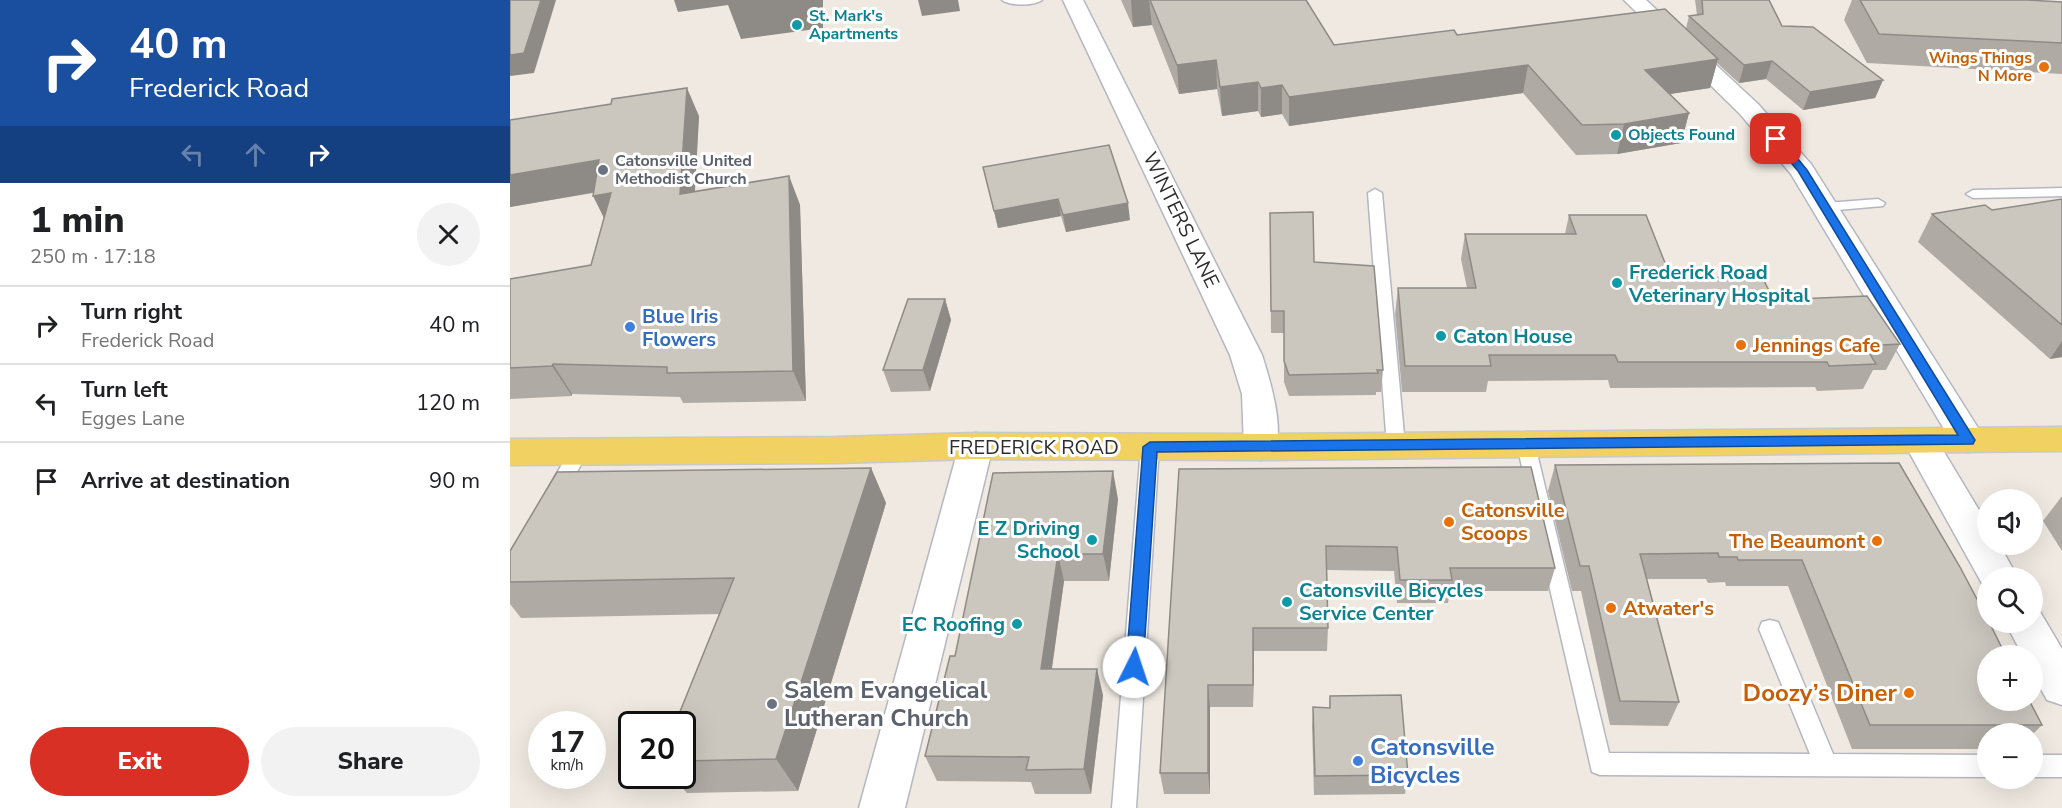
<!DOCTYPE html>
<meta charset="utf-8">
<style>
body{margin:0;font-family:"Nunito Sans",sans-serif;background:#f2f2f2;color:#202124;height:100vh;display:flex;flex-direction:column;font-size:22px;white-space:nowrap}
*{box-sizing:border-box;margin:0}
p{font-size:20px;color:#757577}
.icon{flex:none;width:33px;height:33px;fill:none;stroke:currentColor;stroke-width:2;stroke-linecap:round;stroke-linejoin:round}
.map{position:relative;flex:1;overflow:hidden}
.sheet{display:flex;flex-direction:column;background:#fff;width:510px}
.sheet>*{flex:none}
.guide{background:#1a4fa0;color:#fff;overflow:hidden}
.buttons{position:absolute;left:1467px;top:489px;display:grid;gap:12px}
.buttons a{display:grid;place-items:center;width:66px;height:66px;border-radius:50%;background:#fff;box-shadow:0 6px 24px #0002;font-size:30px}
.speed{position:absolute;left:18px;top:711px;display:flex;gap:12px;font-size:30px;font-weight:700;text-align:center}
.speed>*{display:grid;place-content:center;width:78px;height:78px;border-radius:50%;background:#fff;box-shadow:0 6px 24px #0002;line-height:1}
.speed small{font-size:15px;font-weight:400}
.speed .limit{border:3px solid #111;border-radius:9px;background:#fff;color:#111}
.pin{position:absolute;display:grid;place-items:center;width:51px;height:51px;color:#fff;margin:-26px;border-radius:12px;box-shadow:0 3px 9px #0006}
.me{position:absolute;width:66px;margin:-33px;rotate:4deg;stroke-linejoin:round;filter:drop-shadow(0 0 4px #0008)}
.turn{display:flex;align-items:center;gap:21px;height:126px;padding:0 30px;font-size:27px}
.turn .icon{width:78px;height:78px;stroke-width:2.5}
.turn b{display:block;font-size:42px;line-height:51px}
.lanes{display:flex;align-items:center;height:57px;padding:0 30px;background:#0003;justify-content:center;gap:30px;direction:ltr}
.lanes .off{opacity:.35}
.round{display:grid;place-items:center;flex:none;width:63px;height:63px;border-radius:32px;background:#f2f2f2}
.summary{display:flex;align-items:center;justify-content:space-between;height:102px;padding:0 30px}
h1{font-size:36px;font-weight:800;line-height:45px}
.primary-button{display:flex;gap:12px;margin-top:auto;padding:12px 30px}
.primary-button a{flex:1;height:69px;border-radius:36px;background:#d93025;color:#fff;font-size:24px;font-weight:800;line-height:69px;text-align:center}
.primary-button a+a{background:#f2f2f2;color:#202124}
ul{padding:0;list-style:none}
li{display:flex;align-items:center;gap:18px;height:78px;padding:0 30px;border-top:2px solid #e0e0e0}
li div{flex:1}
li b{display:block;font-size:22px}
li em{font-style:normal}
main{display:flex;flex:1;min-height:0}
.map>svg:first-child{display:block}
</style>
<main>
<section class="sheet">
<div class="guide">
<div class="turn"><svg class="icon" aria-label="right" viewBox="0 0 24 24"><path d="M7 20v-9h11M14 6l5 5-5 5"/></svg><div><b>40 m</b>Frederick Road</div></div>
<div class="lanes"><svg class="icon off" aria-label="left" viewBox="0 0 24 24"><path d="M17 20v-9H6M10 6l-5 5 5 5"/></svg><svg class="icon off" aria-label="ahead" viewBox="0 0 24 24"><path d="M12 20V5M6 11l6-6 6 6"/></svg><svg class="icon" aria-label="right" viewBox="0 0 24 24"><path d="M7 20v-9h11M14 6l5 5-5 5"/></svg></div>
</div>
<div class="summary"><div><h1>1 min</h1><p>250 m · 17:18</p></div><a class="round"><svg class="icon" aria-label="close" viewBox="0 0 24 24"><path d="M6 6l12 12M18 6L6 18"/></svg></a></div>
<ul>
<li><svg class="icon" aria-label="right" viewBox="0 0 24 24"><path d="M7 20v-9h11M14 6l5 5-5 5"/></svg><div><b>Turn right</b><p>Frederick Road</p></div><em>40 m</em></li>
<li><svg class="icon" aria-label="left" viewBox="0 0 24 24"><path d="M17 20v-9H6M10 6l-5 5 5 5"/></svg><div><b>Turn left</b><p>Egges Lane</p></div><em>120 m</em></li>
<li><svg class="icon" aria-label="arrive" viewBox="0 0 24 24"><path d="M6 21V4h12l-3 4 3 4H6"/></svg><div><b>Arrive at destination</b></div><em>90 m</em></li>
</ul>
<div class="primary-button"><a>Exit</a><a>Share</a></div>
</section>
<div class="map">
<svg width="1552" height="808" viewBox="0 0 1552 808">
<rect width="100%" height="100%" fill="#efe9e1"/>
<g fill="none" stroke-linecap="round" stroke-linejoin="round">
<defs>
<g id="lane">
<path d="M 492,0 L 532,0 C 524,6 500,6 492,0 Z"/>
<polygon points="1552,188 1552,196 1463,198 1456,194 1463,190"/>
<polygon points="865,189 872,193 895,446 893,451 886,453 879,451 877,446 858,193"/>
<polygon points="1368,199 1375,203 1373,206 1316,211 1309,207 1316,203"/>
<polygon points="1016,438 1023,440 1025,445 1099,753 1300,754 1249,629 1252,622 1260,620 1268,622 1271,629 1323,754 1478,755 1478,777 1090,775 1082,772 1007,445 1009,440"/>
<polygon points="640,440 647,442 649,447 626,808 602,808 631,447 633,442"/>
<polygon points="69,445 76,447 78,452 53,497 46,499 39,497 36,492 39,487 62,447"/>
<rect x="1522" y="755" width="30" height="22"/>
</g>
<g id="street">
<polygon points="1114,0 1136,0 1248,104 1301,164 1470,431 1475,440 1470,449 1458,452 1446,449 1281,174 1230,114"/>
<polygon points="466,433 478,437 483,446 395,808 349,808 449,446 454,437"/>
</g>
<g id="secondary">
<path d="M 553,0 L 573,0 L 752,355 C 760,380 776,432 763,456 L 751,460 L 739,456 L 734,447 L 732,394 L 720,355 Z"/>
<polygon points="1410,429 1422,432 1478,525 1478,544 1489,544 1508,578 1478,578 1478,590 1475,589 1393,441 1398,432"/>
<polygon points="1522,608 1529,610 1552,649 1552,705 1537,700 1522,673 1522,656 1513,656 1495,622 1522,622"/>
</g>
<polygon id="primary" points="1552,427 1552,451 751,460 466,459 327,463 0,465 0,439 327,437 466,433 751,434"/>
</defs>
<!-- lane casing -->
<use href="#lane" stroke="#b4b7c1" stroke-width="3"/>
<!-- street casing -->
<use href="#street" stroke="#b4b7c1" stroke-width="3"/>
<!-- secondary casing -->
<use href="#secondary" stroke="#b4b7c1" stroke-width="3"/>
<!-- primary casing -->
<use href="#primary" stroke="#c9c9c9" stroke-width="3"/>
<!-- lane -->
<use href="#lane" fill="#fff" fill-rule="evenodd"/>
<!-- street -->
<use href="#street" fill="#fff" fill-rule="evenodd"/>
<!-- secondary -->
<use href="#secondary" fill="#fff" fill-rule="evenodd"/>
<!-- primary -->
<use href="#primary" fill="#f2d163" fill-rule="evenodd"/>
</g>
<!-- wall -->
<g fill="#afaba4">
<polygon points="611,0 796,0 824,45 947,35 1176,28 1179,16 1187,15 1185,0 1259,0 1272,26 1373,80 1365,98 1293,110 1256,79 1229,83 1207,63 1200,88 1159,94 1179,113 1171,143 1107,154 1066,155 1013,93 779,126 772,114 751,117 748,111 712,116 707,89 669,94 642,25 623,27"/>
<polygon points="1342,0 1517,0 1552,2 1552,74 1357,63 1334,20"/>
<polygon points="189,116 185,191 279,176 290,205 296,401 173,403 170,397 62,394 62,396 0,399 0,279 81,265 94,218 83,193 0,207 0,120"/>
<polygon points="473,167 620,220 556,232 551,216 488,228"/>
<polygon points="1552,199 1552,357 1540,359 1408,242 1422,214 1482,210"/>
<polygon points="760,213 804,262 873,370 871,392 866,392 866,395 779,396 774,382 774,333 761,333"/>
<polygon points="1059,215 1161,278 1264,300 1390,344 1376,370 1363,370 1353,389 1307,391 1305,387 1100,388 1098,380 978,381 976,392 892,392 885,314 888,288 957,288 951,259 955,234 1055,234"/>
<polygon points="435,299 441,320 420,391 381,392 373,370"/>
<polygon points="1389,463 1532,725 1522,735 1522,734 1478,734 1478,749 1342,749 1278,586 1216,586 1215,582 1198,583 1196,579 1137,579 1169,702 1158,726 1100,725 1071,591 1062,591 1038,491 1045,465"/>
<polygon points="361,468 376,503 288,791 177,793 162,776 172,776 172,724 210,614 11,618 0,604 0,551"/>
<polygon points="669,469 1045,568 1038,591 940,591 938,603 887,603 884,571 817,570 818,628 817,651 744,651 743,707 700,707 700,794 654,794 650,773"/>
<polygon points="483,473 608,499 599,581 554,581 542,669 593,695 581,794 525,794 521,782 427,781 415,756 445,656"/>
<polygon points="1552,496 1552,551 1533,521"/>
<polygon points="820,696 898,775 895,794 804,795 802,727 803,707 819,708"/>
</g>
<!-- shaded-wall -->
<g fill="#8e8b86">
<polygon points="31,0 46,0 24,73 0,76 0,55"/>
<polygon points="164,0 313,0 313,28 231,39 218,5 168,12"/>
<polygon points="408,0 448,0 450,11 412,16"/>
<polygon points="621,0 639,0 642,25 623,27"/>
<polygon points="1208,59 1200,88 1127,99 1135,70"/>
<polygon points="706,60 707,89 669,94 667,65"/>
<polygon points="1262,61 1256,79 1229,83 1234,65"/>
<polygon points="1018,65 1013,93 779,126 779,97"/>
<polygon points="1373,80 1365,98 1293,110 1300,92"/>
<polygon points="748,82 748,111 712,116 710,87"/>
<polygon points="772,85 772,114 751,117 751,88"/>
<polygon points="177,88 189,116 183,223 170,194"/>
<polygon points="1179,113 1171,143 1107,154 1114,124"/>
<polygon points="89,160 103,189 0,207 0,175"/>
<polygon points="279,176 290,205 296,401 283,371"/>
<polygon points="101,193 98,226 83,196"/>
<polygon points="548,199 551,216 488,228 484,211"/>
<polygon points="618,203 620,220 556,232 553,215"/>
<polygon points="435,299 441,320 420,391 413,370"/>
<polygon points="1552,341 1552,357 1540,359"/>
<polygon points="43,364 62,394 62,396 42,366"/>
<polygon points="361,468 376,503 288,791 266,759"/>
<polygon points="603,471 608,499 599,581 593,554"/>
<polygon points="548,554 554,581 538,695 531,669"/>
<polygon points="743,628 744,651 743,707"/>
<polygon points="587,669 593,695 581,794 574,769"/>
<polygon points="698,685 700,707 700,794 698,773"/>
</g>
<!-- building -->
<g fill="#cbc7bf" stroke="#8e8b86" stroke-width="1.5">
<polygon points="0,0 31,0 14,53 0,55"/>
<polygon points="640,0 796,0 824,45 944,30 947,35 1155,9 1208,59 1135,70 1179,113 1114,124 1072,125 1018,65 779,97 772,85 751,88 748,82 710,87 706,60 667,65"/>
<polygon points="1192,0 1259,0 1272,26 1303,27 1373,80 1300,92 1262,61 1234,65 1179,16 1193,14"/>
<polygon points="1350,0 1517,0 1552,2 1552,43 1369,34"/>
<polygon points="177,88 170,194 279,176 283,371 157,373 157,367 43,364 42,366 0,368 0,279 81,265 101,193 83,196 89,160 0,175 0,120 101,104 102,99"/>
<polygon points="599,145 618,203 553,215 548,199 484,211 473,167"/>
<polygon points="1552,199 1552,325 1422,214 1475,205 1482,210"/>
<polygon points="803,212 804,262 864,266 873,370 867,370 868,373 779,375 774,361 774,311 761,311 760,213"/>
<polygon points="1059,215 1136,215 1161,278 1252,277 1264,300 1357,296 1390,344 1355,346 1366,364 1319,366 1317,362 1108,362 1105,355 979,355 981,366 895,366 888,288 966,288 955,234 1066,234"/>
<polygon points="398,299 435,299 413,370 373,370"/>
<polygon points="1389,463 1450,567 1478,620 1478,622 1479,622 1496,656 1478,656 1478,700 1519,700 1532,725 1360,725 1292,560 1228,560 1227,557 1209,557 1208,553 1130,554 1169,702 1110,701 1079,566 1070,566 1045,465"/>
<polygon points="1021,467 1045,568 940,568 942,580 890,580 887,547 816,546 818,628 743,628 743,685 698,685 698,773 650,773 669,469"/>
<polygon points="361,468 266,759 172,761 172,724 165,724 224,578 0,582 0,551 47,472"/>
<polygon points="603,471 593,554 548,554 531,669 587,669 574,769 516,770 519,757 415,756 440,656 445,656 483,473"/>
<polygon points="891,695 898,775 805,776 803,707 820,708 820,696"/>
</g>
<!-- route -->
<polygon fill="#1a73e8" stroke="#114b97" stroke-width="1.5" points="1266,136 1270,137 1297,170 1463,437 1465,440 1463,444 647,452 633,667 630,672 624,675 618,672 616,667 633,447 640,442 1448,435 1288,171 1261,139"/>
<!-- markers -->
<g fill="#0f9aa8" stroke="#fff" stroke-width="2">
<circle cx="287" cy="25" r="6"/>
<circle cx="1106" cy="135" r="6"/>
<circle cx="1107" cy="283" r="6"/>
<circle cx="931" cy="336" r="6"/>
<circle cx="582" cy="540" r="6"/>
<circle cx="777" cy="602" r="6"/>
<circle cx="507" cy="624" r="6"/>
</g>
<g fill="#e8710a" stroke="#fff" stroke-width="2">
<circle cx="1534" cy="67" r="6"/>
<circle cx="1231" cy="345" r="6"/>
<circle cx="939" cy="522" r="6"/>
<circle cx="1367" cy="541" r="6"/>
<circle cx="1101" cy="608" r="6"/>
<circle cx="1399" cy="693" r="6"/>
</g>
<g fill="#6b7280" stroke="#fff" stroke-width="2">
<circle cx="93" cy="170" r="6"/>
<circle cx="262" cy="704" r="6"/>
</g>
<g fill="#3f7fe0" stroke="#fff" stroke-width="2">
<circle cx="120" cy="327" r="6"/>
<circle cx="848" cy="761" r="6"/>
</g>
<g text-anchor="middle" dominant-baseline="central" stroke-width="6" stroke-linejoin="round" paint-order="stroke">
<!-- far-culture labels -->
<g font-size="16" font-weight="bold" fill="#0d838f" stroke="#fff" text-anchor="start">
<text x="299" y="16">St. Mark's<tspan x="299" dy="18">Apartments</tspan></text>
<text x="1118" y="135">Objects Found</text>
</g>
<!-- far-food labels -->
<g font-size="16" font-weight="bold" fill="#c56008" stroke="#fff" text-anchor="end">
<text x="1522" y="58">Wings Things<tspan x="1522" dy="18">N More</tspan></text>
</g>
<!-- far-worship labels -->
<g font-size="16" font-weight="bold" fill="#5b616d" stroke="#fff" text-anchor="start">
<text x="105" y="161">Catonsville United<tspan x="105" dy="18">Methodist Church</tspan></text>
</g>
<!-- street labels -->
<g font-size="20" fill="#2e2e2e" stroke="#fff">
<text transform="translate(671 220) rotate(64)">WINTERS LANE</text>
<text x="524" y="447">FREDERICK ROAD</text>
</g>
<!-- culture labels -->
<g font-size="20" font-weight="bold" fill="#0d838f" stroke="#fff" text-anchor="start">
<text x="1119" y="272">Frederick Road<tspan x="1119" dy="23">Veterinary Hospital</tspan></text>
<text x="943" y="336">Caton House</text>
<text x="570" y="528" text-anchor="end">E Z Driving<tspan x="570" dy="23">School</tspan></text>
<text x="789" y="590">Catonsville Bicycles<tspan x="789" dy="23">Service Center</tspan></text>
<text x="495" y="624" text-anchor="end">EC Roofing</text>
</g>
<!-- shop labels -->
<g font-size="20" font-weight="bold" fill="#366cbe" stroke="#fff" text-anchor="start">
<text x="132" y="316">Blue Iris<tspan x="132" dy="23">Flowers</tspan></text>
</g>
<!-- food labels -->
<g font-size="20" font-weight="bold" fill="#c56008" stroke="#fff" text-anchor="start">
<text x="1243" y="345">Jennings Cafe</text>
<text x="951" y="510">Catonsville<tspan x="951" dy="23">Scoops</tspan></text>
<text x="1355" y="541" text-anchor="end">The Beaumont</text>
<text x="1113" y="608">Atwater's</text>
</g>
<!-- near-worship labels -->
<g font-size="24" font-weight="bold" fill="#5b616d" stroke="#fff" text-anchor="start">
<text x="274" y="690">Salem Evangelical<tspan x="274" dy="28">Lutheran Church</tspan></text>
</g>
<!-- near-food labels -->
<g font-size="24" font-weight="bold" fill="#c56008" stroke="#fff" text-anchor="end">
<text x="1387" y="693">Doozy’s Diner</text>
</g>
<!-- near-shop labels -->
<g font-size="24" font-weight="bold" fill="#366cbe" stroke="#fff" text-anchor="start">
<text x="860" y="747">Catonsville<tspan x="860" dy="28">Bicycles</tspan></text>
</g>
</g>
</svg>
<div class="buttons">
<a><svg class="icon" aria-label="sound" viewBox="0 0 24 24"><path d="M4 9h4l5-4v14l-5-4H4zM17 9q2 3 0 6"/></svg></a>
<a><svg class="icon" aria-label="search" viewBox="0 0 24 24"><circle cx="10" cy="10" r="6"/><path d="M15 15l6 6"/></svg></a>
<a>+</a>
<a>−</a>
</div>
<div class="speed"><div>17<small>km/h</small></div><div class="limit">20</div></div>
<div class="pin" style="left:1266px;top:139px;background:#d93025"><svg class="icon" aria-label="arrive" viewBox="0 0 24 24"><path d="M6 21V4h12l-3 4 3 4H6"/></svg></div>
<svg class="me" style="left:624px;top:667px" viewBox="-20 -20 40 40"><circle r="19" fill="#fff"/><path d="M0-13L10 11 0 6-10 11z" fill="#1a73e8"/></svg>
</div>
</main>
